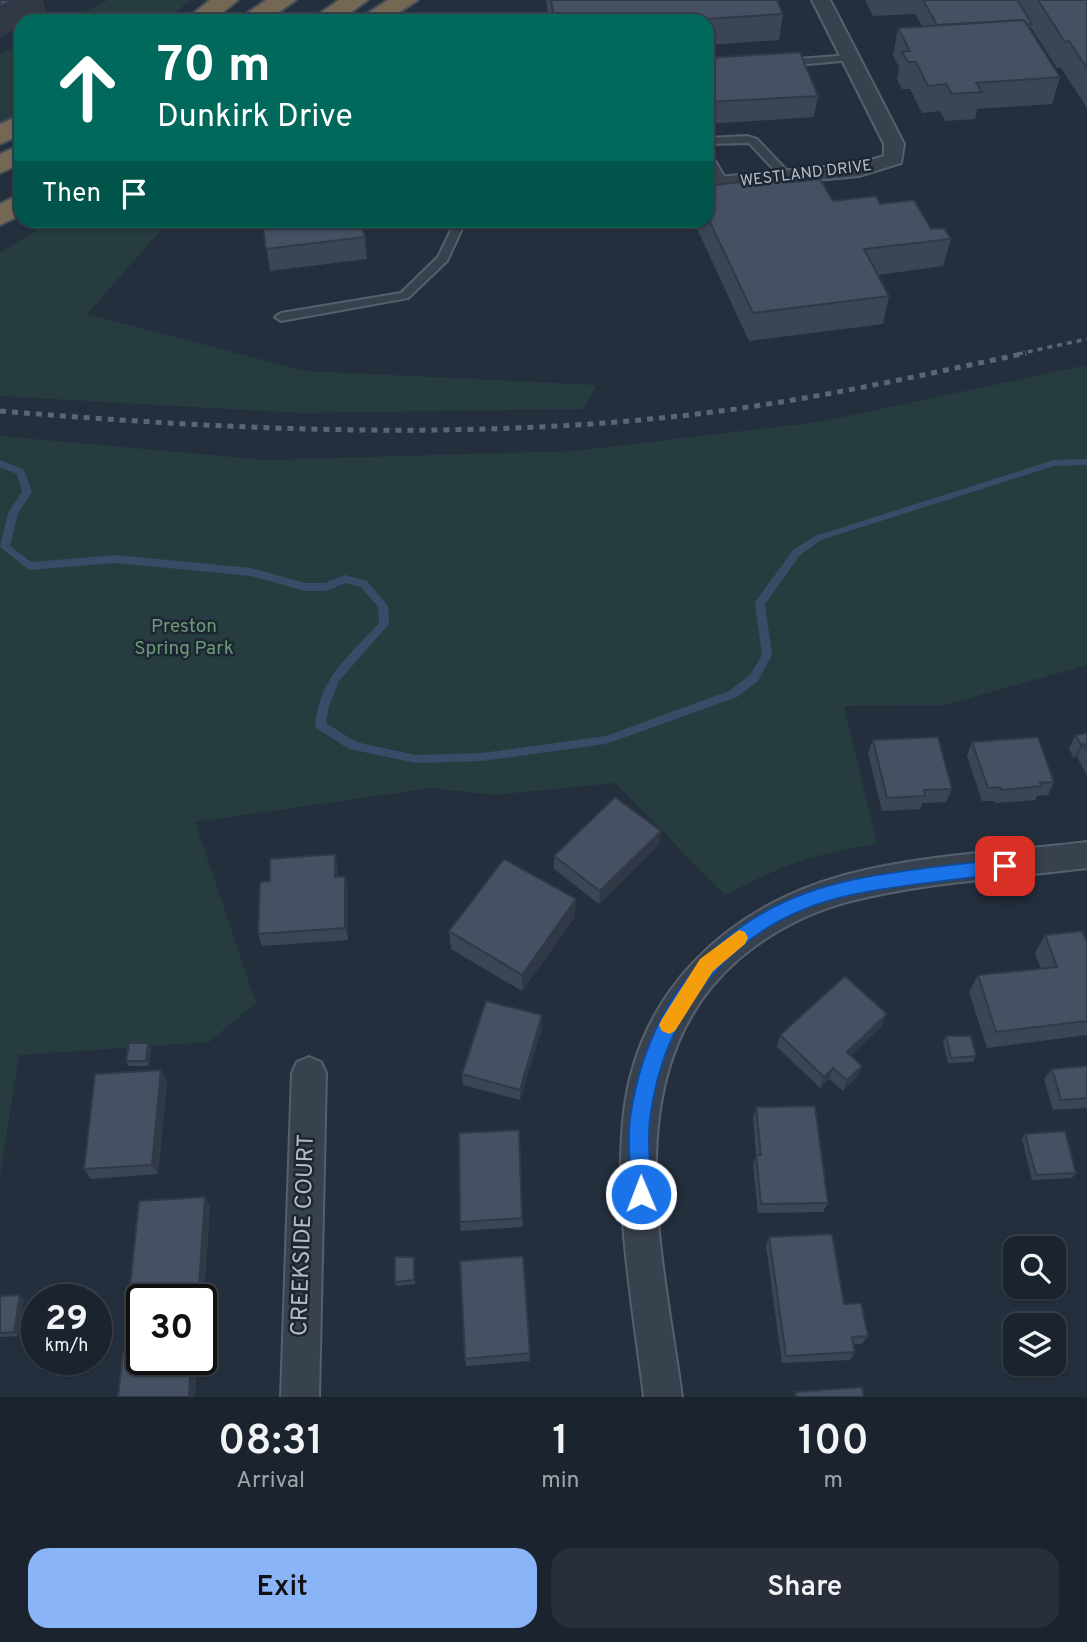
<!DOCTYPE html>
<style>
body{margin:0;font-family:Overpass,sans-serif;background:#282f3a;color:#f1f3f6;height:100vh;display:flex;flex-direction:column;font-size:26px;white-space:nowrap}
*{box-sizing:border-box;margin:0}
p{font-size:23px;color:#a0a4aa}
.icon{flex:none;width:38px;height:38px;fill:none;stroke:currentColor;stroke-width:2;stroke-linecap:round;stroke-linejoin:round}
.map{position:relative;height:1397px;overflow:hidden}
.drawer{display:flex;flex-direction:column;background:#1b232e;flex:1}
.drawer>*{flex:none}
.banner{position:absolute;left:14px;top:14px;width:700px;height:214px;border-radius:21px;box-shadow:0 2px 5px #0004,0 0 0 2px #39404a;background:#00695c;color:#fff;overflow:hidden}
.buttons{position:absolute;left:1003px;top:1236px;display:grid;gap:14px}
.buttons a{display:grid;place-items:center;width:63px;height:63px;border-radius:14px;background:#1b232e;box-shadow:0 2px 5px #0004,0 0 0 2px #39404a;font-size:35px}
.speed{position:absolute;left:21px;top:1284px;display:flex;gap:14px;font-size:35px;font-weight:700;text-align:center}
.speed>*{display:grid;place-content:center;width:91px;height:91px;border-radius:50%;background:#1b232e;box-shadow:0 2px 5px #0004,0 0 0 2px #39404a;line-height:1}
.speed small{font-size:18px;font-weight:400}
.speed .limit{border:4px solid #111;border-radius:10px;background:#fff;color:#111}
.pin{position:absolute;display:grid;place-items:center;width:60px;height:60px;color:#fff;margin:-30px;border-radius:14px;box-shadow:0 4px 10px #0006}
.me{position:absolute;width:77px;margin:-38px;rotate:359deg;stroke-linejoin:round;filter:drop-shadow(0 0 5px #0008)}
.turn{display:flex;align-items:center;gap:24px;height:147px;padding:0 28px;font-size:32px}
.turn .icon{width:91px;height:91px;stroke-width:2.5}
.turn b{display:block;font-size:49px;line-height:60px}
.then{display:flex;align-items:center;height:66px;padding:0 28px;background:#0003;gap:14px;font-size:26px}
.eta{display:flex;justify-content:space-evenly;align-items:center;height:119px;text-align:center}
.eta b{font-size:42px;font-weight:600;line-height:49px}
.cta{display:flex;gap:14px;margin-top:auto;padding:14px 28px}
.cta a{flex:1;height:80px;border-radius:21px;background:#8ab4f8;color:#111;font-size:28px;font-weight:600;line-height:80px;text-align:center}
.cta a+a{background:#282f3a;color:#f1f3f6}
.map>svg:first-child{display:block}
</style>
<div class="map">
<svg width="1087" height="1397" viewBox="0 0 1087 1397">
<rect width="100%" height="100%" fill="#242f3e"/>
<!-- green -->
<g fill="#263c3f">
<polygon points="108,0 192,0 162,21 66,21"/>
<polygon points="21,44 21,117 0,130 0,54"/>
<polygon points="52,220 169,221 87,314 305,371 597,385 583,409 302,413 0,396 0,253"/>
<path d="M 1087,365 L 1087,665 L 945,705 L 844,706 L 877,844 C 816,853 780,866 725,895 L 615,783 L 494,795 L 431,788 L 195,822 L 256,1003 L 209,1042 L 19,1055 L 0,1176 L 0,436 L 266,460 L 574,451 L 820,422 Z"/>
</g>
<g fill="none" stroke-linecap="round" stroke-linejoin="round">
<!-- stream -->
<path fill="#394c67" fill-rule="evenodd" d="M 1087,459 L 1087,465 L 1054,466 L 821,540 L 799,556 L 765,604 L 772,655 L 758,681 L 737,697 L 606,744 L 482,761 L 416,763 L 349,749 L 316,728 C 315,722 316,718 317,712 C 325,673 354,651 379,623 L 378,607 L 361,587 L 346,583 L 326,591 L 305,591 L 251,576 L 116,563 L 29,570 L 0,547 L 8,513 L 22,492 L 17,474 L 0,467 L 0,460 L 24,470 L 32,492 L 18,513 L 10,546 L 31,562 L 116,555 L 251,568 L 305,583 L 325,583 L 345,575 L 367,581 L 388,606 L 389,624 L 339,681 L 329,706 L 326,723 L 356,742 L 416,755 L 482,753 L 606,736 L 729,691 L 750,675 L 762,655 L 755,604 L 756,601 L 793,550 L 815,536 L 1054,460 Z"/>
<defs>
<g id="lane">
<polygon points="850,55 855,58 853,60 785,66 780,63 785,60"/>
<polygon points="747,136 757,139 791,175 791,179 783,179 749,143 707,144 707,138"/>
<polygon points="707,153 711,154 728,183 727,185 718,183 707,165"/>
<polygon points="456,220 466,220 447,261 408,298 281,321 275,317 281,313 401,293 438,257"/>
</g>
<g id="street">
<polygon points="812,0 830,0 904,144 901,163 859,176 707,190 707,178 857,164 884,156 884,144"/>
<path d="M 1087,842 L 1087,868 C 1007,878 925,882 847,902 C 807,913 771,932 740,958 C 612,1066 663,1254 682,1397 L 644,1397 C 633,1307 615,1213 623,1122 C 634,994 725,908 845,875 C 924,854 1007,852 1087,842 Z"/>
<polygon points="309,1057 321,1062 326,1073 319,1397 281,1397 292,1073 297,1062"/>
</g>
<g id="highway">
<polygon points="210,0 238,0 212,21 184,21"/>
<polygon points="266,0 296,0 266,21 236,21"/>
<polygon points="339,0 368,0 339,21 309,21"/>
<polygon points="388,0 418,0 386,21 356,21"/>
<polygon points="21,115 21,135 0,144 0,124"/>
<polygon points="21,145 21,164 0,173 0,154"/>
<polygon points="21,194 21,215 0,225 0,204"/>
</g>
</defs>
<!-- lane casing -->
<use href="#lane" stroke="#565f6c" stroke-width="4"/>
<!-- street casing -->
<use href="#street" stroke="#565f6c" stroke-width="4"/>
<!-- highway casing -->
<use href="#highway" stroke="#434c59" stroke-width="4"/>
<!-- lane -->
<use href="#lane" fill="#38414e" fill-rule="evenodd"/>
<!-- street -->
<use href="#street" fill="#38414e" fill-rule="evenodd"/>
<!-- highway -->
<use href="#highway" fill="#746855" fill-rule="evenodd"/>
<!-- rail-far1 -->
<polyline stroke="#5a6575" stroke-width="3.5" stroke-dasharray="5 5" stroke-linecap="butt" points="1018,354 1087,339"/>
<!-- rail -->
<path stroke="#5a6575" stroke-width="5" stroke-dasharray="6 6" stroke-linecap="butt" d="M 0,411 C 220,429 441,440 661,418 C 784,406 905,379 1026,353"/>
</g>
<!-- wall -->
<g fill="#3b4654">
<polygon points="546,0 777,0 783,14 779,40 707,45 707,21 549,21"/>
<polygon points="865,0 1087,0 1087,108 1061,68 1057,68 1031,27 1030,30 1060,77 1052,104 977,109 975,119 945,121 940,111 922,113 910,89 902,89 897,79 899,67 893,55 898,28 922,26 915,14 873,16"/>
<polygon points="707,58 818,96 814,117 707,124"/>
<polygon points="793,182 833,201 880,204 951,239 943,266 878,275 889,296 883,324 749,341 693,220 707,220 707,186"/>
<polygon points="211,220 361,220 365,237 367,259 270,271 263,224 213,230"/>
<polygon points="1087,733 1087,776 1077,757 1074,758 1069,749 1075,735"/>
<polygon points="873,740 952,789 946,802 922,803 920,809 882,811 868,753"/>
<polygon points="972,742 1054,782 1048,795 1037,796 1035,800 996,803 994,801 982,801 967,756"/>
<polygon points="661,831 659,844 599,904 554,869 554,856"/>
<polygon points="338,867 338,877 345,876 348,888 348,940 262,946 258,934 270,881"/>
<polygon points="575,917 522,991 451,949 449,931"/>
<polygon points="1045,935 1087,940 1087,1035 987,1048 969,992 978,975 1041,969 1035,953"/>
<polygon points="882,1026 851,1055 862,1066 857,1077 843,1091 829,1079 820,1088 777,1047 780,1035"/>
<polygon points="542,1027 520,1100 463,1085 462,1074"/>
<polygon points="946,1036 976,1056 973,1062 948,1063 943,1042"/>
<polygon points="148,1043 151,1048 149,1066 129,1066 126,1061"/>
<polygon points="1087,1066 1087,1108 1053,1110 1044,1079 1052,1069"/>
<polygon points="167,1081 158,1174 91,1179 84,1169"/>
<polygon points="756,1107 828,1203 823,1212 758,1213 753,1165 756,1155 753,1118"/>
<polygon points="519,1130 523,1227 461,1231 460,1222"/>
<polygon points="1025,1134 1076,1173 1072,1178 1032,1180 1022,1139"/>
<polygon points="210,1206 203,1309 201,1309 201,1300 142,1300 142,1314 135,1314 128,1306"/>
<polygon points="769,1237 844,1304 868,1336 862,1344 854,1344 855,1352 850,1360 782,1363 766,1246"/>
<polygon points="523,1256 530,1361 466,1366 465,1359"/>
<polygon points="415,1261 415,1284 396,1286 395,1282"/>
<polygon points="0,1296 24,1299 18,1336 0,1337"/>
</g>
<!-- shaded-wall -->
<g fill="#303945">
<polygon points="13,0 43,0 46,12 30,21 21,21 21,26 0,38 0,7"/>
<polygon points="1081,744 1084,744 1077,757 1074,758"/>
<polygon points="661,831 659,844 599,904 600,891"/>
<polygon points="335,854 338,867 338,889 335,877"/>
<polygon points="345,876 348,888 348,940 345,928"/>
<polygon points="576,899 575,917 522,991 522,975"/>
<polygon points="887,1014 882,1026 843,1063 847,1052"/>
<polygon points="542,1015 542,1027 520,1100 520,1090"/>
<polygon points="148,1043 151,1048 149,1066 146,1061"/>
<polygon points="862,1066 857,1077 843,1091 847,1080"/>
<polygon points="833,1068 829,1079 820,1088 824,1077"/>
<polygon points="161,1070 167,1081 158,1174 152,1165"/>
<polygon points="205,1197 210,1206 203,1309 201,1307 201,1300 198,1300"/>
<polygon points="20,1295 24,1299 18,1336 14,1332"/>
<polygon points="191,1360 198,1360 195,1397 189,1397"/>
</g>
<!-- building -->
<g fill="#455162" stroke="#303945" stroke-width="2">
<polygon points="0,0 13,0 0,7"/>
<polygon points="551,0 777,0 783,14 675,21 555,21"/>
<polygon points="923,0 1017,0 1032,24 1027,24 1024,20 937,25"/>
<polygon points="1038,0 1087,0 1087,68 1069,41 1065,42"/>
<polygon points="1024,20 1060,77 976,83 982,92 952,94 946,84 928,86 916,62 908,62 902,52 910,51 898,28"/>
<polygon points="800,52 818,96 707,102 707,58"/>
<polygon points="790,176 793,182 820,179 833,201 876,196 880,204 914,200 931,229 944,228 951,239 864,249 889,296 753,313 707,216 707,186"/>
<polygon points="262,220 361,220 365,237 266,249"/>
<polygon points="1087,733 1087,750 1084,744 1081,744 1075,735"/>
<polygon points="938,737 952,789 924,790 925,796 887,798 873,740"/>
<polygon points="1038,737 1054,782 1040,783 1042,786 1002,790 1000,787 988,788 972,742"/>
<polygon points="615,797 661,831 600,891 554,856"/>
<polygon points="335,854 335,877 345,876 345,928 258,934 260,882 270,881 270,859"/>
<polygon points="504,859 576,899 522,975 449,931"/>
<polygon points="1082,931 1086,940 1087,940 1087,1021 996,1032 978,975 1057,967 1045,935"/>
<polygon points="845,976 887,1014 847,1052 862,1066 847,1080 833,1068 824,1077 780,1035"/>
<polygon points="486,1001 542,1015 520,1090 462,1074"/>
<polygon points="946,1036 971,1036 976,1056 951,1058"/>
<polygon points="129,1043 148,1043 146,1061 126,1061"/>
<polygon points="1087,1066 1087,1098 1061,1100 1052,1069"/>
<polygon points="161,1070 152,1165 84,1169 95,1074"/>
<polygon points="815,1106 828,1203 761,1204 756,1155 761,1155 756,1107"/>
<polygon points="519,1130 522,1218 460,1222 459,1133"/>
<polygon points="1065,1131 1076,1173 1036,1175 1025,1134"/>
<polygon points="205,1197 198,1300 142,1300 142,1305 128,1306 139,1201"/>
<polygon points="832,1234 844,1304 861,1303 868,1336 852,1337 855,1352 786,1356 769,1237"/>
<polygon points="523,1256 530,1353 465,1359 460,1261"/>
<polygon points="395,1257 414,1257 414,1280 395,1282"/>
<polygon points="20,1295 14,1332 0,1333 0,1296"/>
<polygon points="142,1350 142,1360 191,1360 189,1397 118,1397 123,1352"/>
<polygon points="862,1387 864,1397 796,1397 795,1392"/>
</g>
<!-- route -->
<path fill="#1a73e8" stroke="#114b97" stroke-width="2" d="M 1005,858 L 1014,866 L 1005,873 C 953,881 898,884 847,896 C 736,921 664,1008 650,1119 C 647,1143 651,1170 651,1194 L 648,1201 L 641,1204 L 634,1201 L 631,1194 C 631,1170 627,1143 630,1119 C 647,996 725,908 847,881 C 898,869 953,866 1005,858 Z"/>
<!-- slow -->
<polygon fill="#f59e0b" points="739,930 745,932 748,938 745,944 713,971 675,1031 669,1034 662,1031 659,1025 662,1019 700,959"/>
<g text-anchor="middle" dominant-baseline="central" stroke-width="5" stroke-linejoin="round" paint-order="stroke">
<!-- far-street labels -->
<g font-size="16" fill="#b4bcc9" stroke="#1d2633">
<text transform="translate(806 174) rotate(-7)">WESTLAND DRIVE</text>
</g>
<!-- park labels -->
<g font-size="19" fill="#6b9a76" stroke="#1d2633">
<text x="184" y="627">Preston<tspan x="184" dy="22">Spring Park</tspan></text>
</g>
<!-- near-street labels -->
<g font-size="23" fill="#b4bcc9" stroke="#1d2633">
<text transform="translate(304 1235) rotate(-88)">CREEKSIDE COURT</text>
</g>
</g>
</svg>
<div class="buttons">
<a><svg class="icon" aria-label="search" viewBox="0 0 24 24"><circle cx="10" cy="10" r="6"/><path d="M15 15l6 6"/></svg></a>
<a><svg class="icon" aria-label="layers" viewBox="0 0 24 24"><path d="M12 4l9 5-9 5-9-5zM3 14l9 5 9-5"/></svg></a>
</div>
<div class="speed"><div>29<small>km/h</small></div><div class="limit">30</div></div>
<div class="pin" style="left:1005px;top:866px;background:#d93025"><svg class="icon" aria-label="arrive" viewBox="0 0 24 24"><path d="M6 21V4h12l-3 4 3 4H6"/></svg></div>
<svg class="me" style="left:641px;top:1194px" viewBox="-20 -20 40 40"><circle r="17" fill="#1a73e8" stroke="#fff" stroke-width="3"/><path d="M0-11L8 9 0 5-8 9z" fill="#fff"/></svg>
<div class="banner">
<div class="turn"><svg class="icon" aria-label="ahead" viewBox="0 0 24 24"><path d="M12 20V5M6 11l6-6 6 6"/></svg><div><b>70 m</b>Dunkirk Drive</div></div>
<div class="then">Then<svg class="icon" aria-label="arrive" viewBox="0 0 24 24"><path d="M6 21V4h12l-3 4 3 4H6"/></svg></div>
</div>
</div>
<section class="drawer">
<div class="eta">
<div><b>08:31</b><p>Arrival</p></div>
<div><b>1</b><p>min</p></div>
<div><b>100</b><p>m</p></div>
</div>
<div class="cta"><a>Exit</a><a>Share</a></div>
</section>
